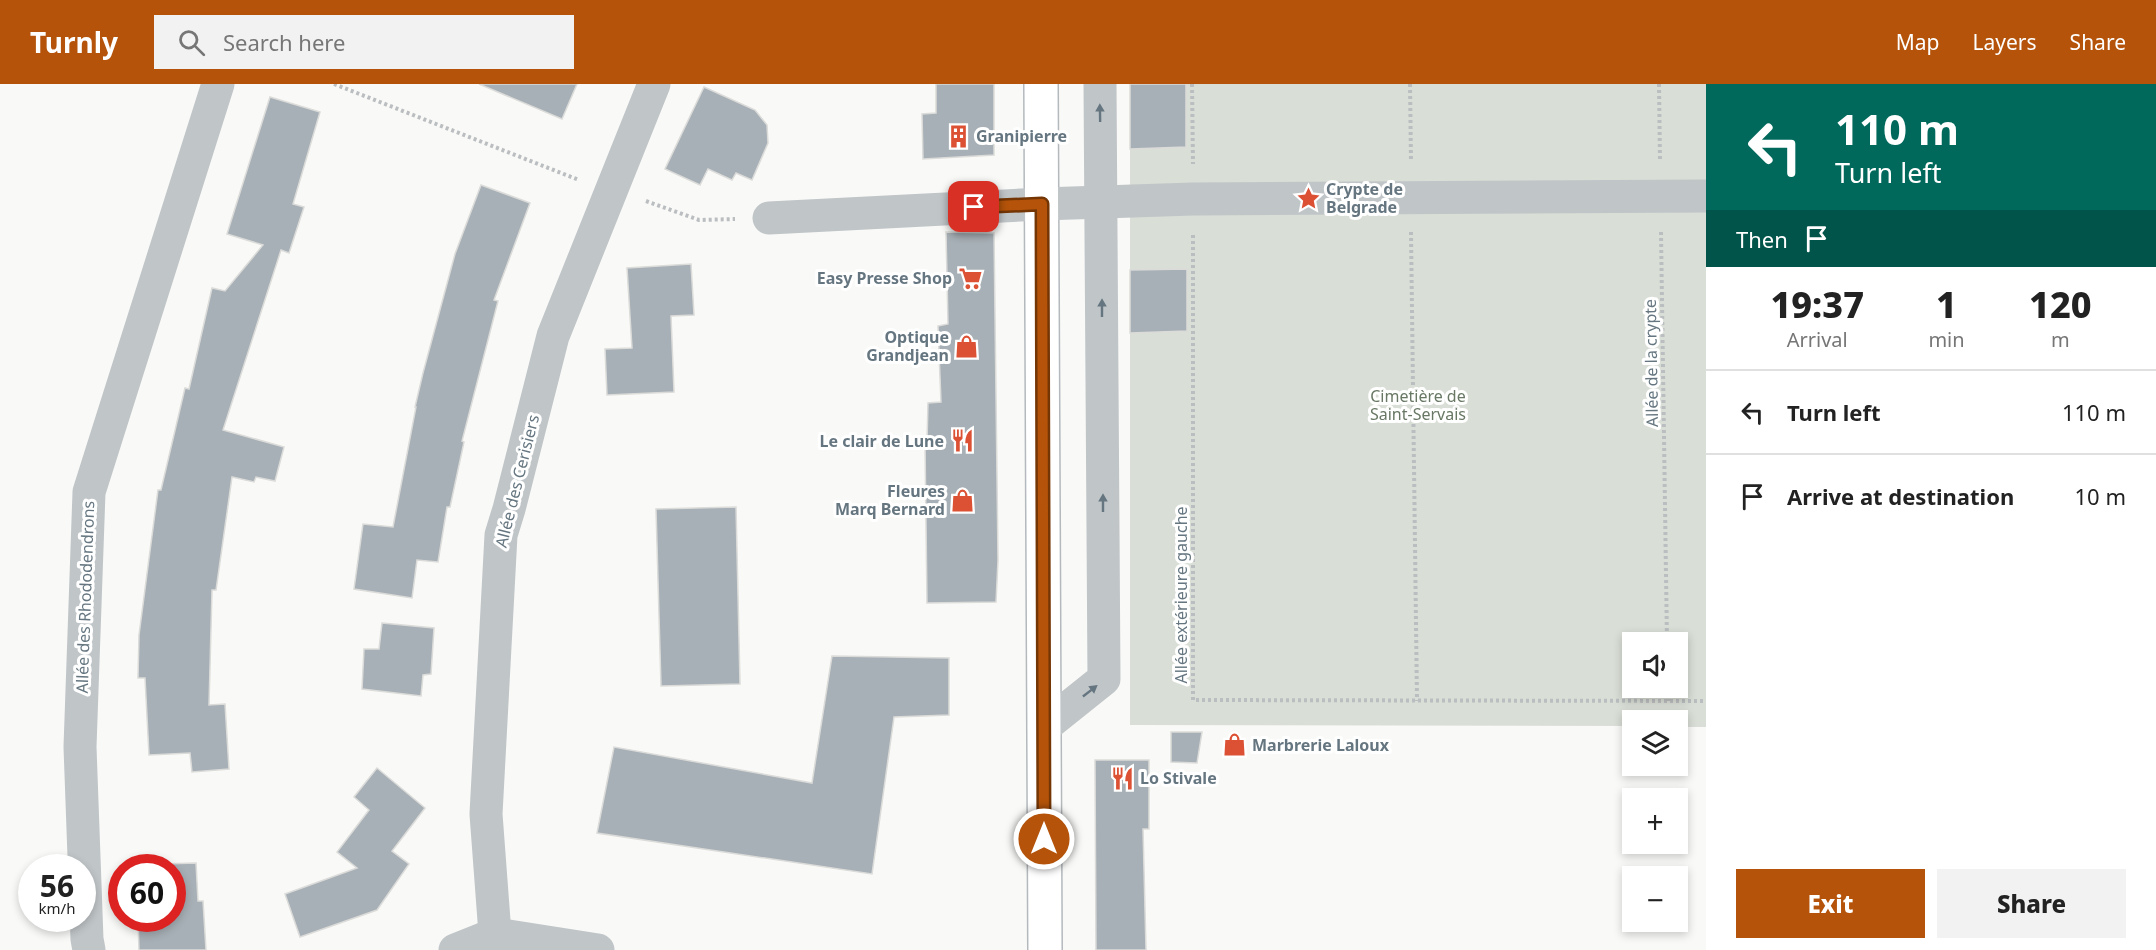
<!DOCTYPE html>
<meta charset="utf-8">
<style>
body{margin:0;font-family:"Noto Sans",sans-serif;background:#f2f2f2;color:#222;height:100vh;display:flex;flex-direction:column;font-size:22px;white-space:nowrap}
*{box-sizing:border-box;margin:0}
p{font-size:20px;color:#767676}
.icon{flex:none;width:33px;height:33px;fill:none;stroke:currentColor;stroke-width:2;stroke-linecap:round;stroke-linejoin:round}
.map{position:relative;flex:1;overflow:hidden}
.panel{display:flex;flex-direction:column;background:#fff;width:450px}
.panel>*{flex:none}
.guide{background:#00695c;color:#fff;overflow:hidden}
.controls{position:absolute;left:1622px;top:548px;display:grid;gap:12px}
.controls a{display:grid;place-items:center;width:66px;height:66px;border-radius:0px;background:#fff;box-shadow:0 3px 9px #0003;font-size:30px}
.speed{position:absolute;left:18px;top:770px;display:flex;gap:12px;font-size:30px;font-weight:700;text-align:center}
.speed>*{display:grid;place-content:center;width:78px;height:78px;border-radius:50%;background:#fff;box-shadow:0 3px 9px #0003;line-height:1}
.speed small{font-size:15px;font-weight:400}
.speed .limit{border:9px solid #d22;background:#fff;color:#111}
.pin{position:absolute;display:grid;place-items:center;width:51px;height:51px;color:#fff;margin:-26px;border-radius:12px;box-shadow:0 3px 9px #0006}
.me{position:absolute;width:66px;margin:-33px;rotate:0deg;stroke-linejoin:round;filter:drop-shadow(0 0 4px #0008)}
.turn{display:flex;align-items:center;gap:21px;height:126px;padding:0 30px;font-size:27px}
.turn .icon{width:78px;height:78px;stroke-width:2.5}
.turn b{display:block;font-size:42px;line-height:51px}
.then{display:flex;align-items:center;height:57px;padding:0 30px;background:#0003;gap:12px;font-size:22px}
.eta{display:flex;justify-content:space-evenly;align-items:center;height:102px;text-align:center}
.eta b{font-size:36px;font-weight:800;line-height:42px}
.primary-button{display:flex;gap:12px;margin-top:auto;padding:12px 30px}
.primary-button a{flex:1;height:69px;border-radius:0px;background:#b45309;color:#fff;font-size:24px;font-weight:800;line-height:69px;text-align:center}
.primary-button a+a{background:#f2f2f2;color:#222}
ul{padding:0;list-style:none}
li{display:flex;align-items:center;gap:18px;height:84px;padding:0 30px;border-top:2px solid #e0e0e0}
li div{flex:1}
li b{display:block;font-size:22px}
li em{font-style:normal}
header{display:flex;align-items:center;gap:36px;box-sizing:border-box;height:84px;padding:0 30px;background:#b45309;color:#fff}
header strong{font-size:28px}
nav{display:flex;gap:33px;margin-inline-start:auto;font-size:21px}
.search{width:420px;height:54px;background:#f2f2f2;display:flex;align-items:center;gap:15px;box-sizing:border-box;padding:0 21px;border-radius:0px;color:#767676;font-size:22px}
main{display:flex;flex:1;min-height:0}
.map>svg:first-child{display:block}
</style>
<header>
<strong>Turnly</strong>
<div class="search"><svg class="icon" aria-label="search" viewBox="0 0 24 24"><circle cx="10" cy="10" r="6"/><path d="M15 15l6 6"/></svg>Search here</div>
<nav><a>Map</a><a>Layers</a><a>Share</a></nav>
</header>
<main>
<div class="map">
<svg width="1706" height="866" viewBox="0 0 1706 866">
<rect width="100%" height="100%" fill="#f9f9f7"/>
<!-- green -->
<path fill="#d9ded6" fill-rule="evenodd" d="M 1130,0 L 1706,0 L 1706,643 L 1677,643 L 1677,636 L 1632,636 L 1632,642 L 1130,641 ZM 1632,558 L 1677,558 L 1677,603 L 1632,603 Z"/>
<!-- building -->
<g fill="#a7b0b6" stroke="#dbdbd9" stroke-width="1.5">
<polygon points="479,0 577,0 562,35"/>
<polygon points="936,0 994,0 994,71 923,75 922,30 936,29"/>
<polygon points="1130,0 1186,0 1186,63 1130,65"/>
<polygon points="704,3 755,26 767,41 768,59 752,96 736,89 732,96 708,85 700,101 665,85"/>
<polygon points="270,13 320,28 293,120 304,123 289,169 281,166 223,346 284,363 275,397 256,393 254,398 232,393 216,506 212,506 209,621 225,620 229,685 192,688 190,669 149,671 145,594 138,594 139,551 158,406 161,406 185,304 189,305 212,204 225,207 263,161 227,150"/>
<polygon points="481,101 530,119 494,216 498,217 462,357 464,358 450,423 447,423 438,478 417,476 412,514 354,505 363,440 393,443 416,323 415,323 423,289 455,170"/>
<polygon points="946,148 994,149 998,476 996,518 927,519 925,358 927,357 928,319 941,318 938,242 948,240"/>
<polygon points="691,180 694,231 671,232 674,308 607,311 605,265 632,264 627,184"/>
<polygon points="1187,185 1187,247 1130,249 1130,186"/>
<polygon points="736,423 740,600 661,602 656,425"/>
<polygon points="382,539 434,544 431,590 423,591 421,612 362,605 364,565 379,565"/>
<polygon points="832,572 949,574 949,631 894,633 872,790 597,749 614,663 812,699"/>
<polygon points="1171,648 1202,648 1197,679 1171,678"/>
<polygon points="1095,676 1149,676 1149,745 1143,745 1146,866 1096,866"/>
<polygon points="377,684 425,724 392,767 409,780 377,826 300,853 285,810 357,784 337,768 369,726 354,713"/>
<polygon points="196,779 198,817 203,817 206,866 139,866 138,834 172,834 172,783 163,783 163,780"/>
</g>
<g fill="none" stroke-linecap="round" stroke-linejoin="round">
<defs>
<polyline id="major" points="1041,0 1045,866"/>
</defs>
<!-- major casing -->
<use href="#major" stroke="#b4b9bd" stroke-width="36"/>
<!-- path -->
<g stroke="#bbbec0" stroke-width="4" stroke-dasharray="3 3" stroke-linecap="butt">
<polyline points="334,0 579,96"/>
<polyline points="1192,0 1193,80"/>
<polyline points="1410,0 1411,77"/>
<polyline points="1659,0 1660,77"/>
<polyline points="646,117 699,136 735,135"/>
<polyline points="1411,148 1417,617"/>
<polyline points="1661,148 1667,558"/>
<polyline points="1193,151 1193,616 1706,617"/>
<polyline points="1668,603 1668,617"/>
</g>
<!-- minor -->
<g stroke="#c0c5c8" stroke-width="33">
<polyline points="769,134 1042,120 1193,115 1706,112"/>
<polyline points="1044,643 1104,595 1100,0"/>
<polyline points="495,850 486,730 501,451 509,425 553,252 654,0"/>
<polyline points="89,866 87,855 80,663 89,408 218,0"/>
<polyline points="455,866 495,850 598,866"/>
</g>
<!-- major -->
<use href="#major" stroke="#fff" stroke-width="33"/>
</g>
<!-- one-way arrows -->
<defs><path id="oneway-solid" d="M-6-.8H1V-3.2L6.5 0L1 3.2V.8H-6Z" transform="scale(1.5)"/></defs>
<g fill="#657680">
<use href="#oneway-solid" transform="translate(1100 29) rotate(-91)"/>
<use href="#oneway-solid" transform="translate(1102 224) rotate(-90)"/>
<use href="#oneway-solid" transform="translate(1103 419) rotate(-90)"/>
<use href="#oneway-solid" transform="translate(1090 607) rotate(-38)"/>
</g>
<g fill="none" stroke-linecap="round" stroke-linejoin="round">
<defs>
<polyline id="route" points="974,123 1042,120 1044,755"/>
</defs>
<!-- route casing -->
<use href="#route" stroke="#753606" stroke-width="15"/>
<!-- route -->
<use href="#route" stroke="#b45309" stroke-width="10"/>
</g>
<!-- icons -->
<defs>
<symbol id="building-bare" viewBox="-9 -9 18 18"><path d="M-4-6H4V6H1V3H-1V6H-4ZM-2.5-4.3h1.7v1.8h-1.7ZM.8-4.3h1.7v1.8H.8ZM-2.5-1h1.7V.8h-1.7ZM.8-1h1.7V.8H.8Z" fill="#dc5134" stroke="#fff" stroke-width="2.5" paint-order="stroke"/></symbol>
<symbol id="sight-bare" viewBox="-9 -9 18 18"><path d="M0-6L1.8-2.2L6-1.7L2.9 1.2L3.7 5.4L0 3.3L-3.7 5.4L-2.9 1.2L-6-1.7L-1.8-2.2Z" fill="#dc5134" stroke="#fff" stroke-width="2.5" paint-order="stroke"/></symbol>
<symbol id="supermarket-bare" viewBox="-9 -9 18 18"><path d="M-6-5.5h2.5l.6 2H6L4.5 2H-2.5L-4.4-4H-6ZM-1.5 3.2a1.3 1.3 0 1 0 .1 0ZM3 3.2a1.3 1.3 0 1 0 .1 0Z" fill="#dc5134" stroke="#fff" stroke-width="2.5" paint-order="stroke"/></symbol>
<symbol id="shop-bare" viewBox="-9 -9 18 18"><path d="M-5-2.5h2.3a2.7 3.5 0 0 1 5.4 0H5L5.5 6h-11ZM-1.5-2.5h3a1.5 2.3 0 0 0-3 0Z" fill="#dc5134" stroke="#fff" stroke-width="2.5" paint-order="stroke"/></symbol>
<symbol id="restaurant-bare" viewBox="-9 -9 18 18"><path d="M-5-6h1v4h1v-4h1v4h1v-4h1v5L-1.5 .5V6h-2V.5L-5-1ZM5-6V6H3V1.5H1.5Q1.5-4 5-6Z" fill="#dc5134" stroke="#fff" stroke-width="2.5" paint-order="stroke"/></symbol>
</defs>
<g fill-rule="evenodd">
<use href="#building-bare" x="942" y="36" width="33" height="33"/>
<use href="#sight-bare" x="1292" y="98" width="33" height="33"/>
<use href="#supermarket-bare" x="954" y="178" width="33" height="33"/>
<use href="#shop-bare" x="950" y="246" width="33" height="33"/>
<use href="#restaurant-bare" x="946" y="340" width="33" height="33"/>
<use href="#shop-bare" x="946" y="400" width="33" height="33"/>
<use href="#shop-bare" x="1218" y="644" width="33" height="33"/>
<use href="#restaurant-bare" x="1106" y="678" width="33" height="33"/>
</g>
<g text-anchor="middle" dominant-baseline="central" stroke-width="6" stroke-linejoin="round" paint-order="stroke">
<!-- poi labels -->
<g font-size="16" font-weight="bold" fill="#657680" stroke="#fff" text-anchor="start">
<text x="976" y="52">Granipierre</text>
<text x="1326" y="105">Crypte de<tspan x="1326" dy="18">Belgrade</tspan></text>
<text x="952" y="194" text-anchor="end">Easy Presse Shop</text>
<text x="949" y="253" text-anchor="end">Optique<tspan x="949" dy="18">Grandjean</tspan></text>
<text x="944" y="357" text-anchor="end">Le clair de Lune</text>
<text x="945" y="407" text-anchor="end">Fleures<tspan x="945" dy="18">Marq Bernard</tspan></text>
<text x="1252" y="661">Marbrerie Laloux</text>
<text x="1140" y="694">Lo Stivale</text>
</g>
<!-- street labels -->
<g font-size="16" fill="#657680" stroke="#fff">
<text transform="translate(1651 279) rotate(-91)">Allée de la crypte</text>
<text transform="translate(517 397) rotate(-76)">Allée des Cerisiers</text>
<text transform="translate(1181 511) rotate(-90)">Allée extérieure gauche</text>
<text transform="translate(85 513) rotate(-88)">Allée des Rhododendrons</text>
</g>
<!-- park labels -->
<g font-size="16" fill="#687864" stroke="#fff">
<text x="1418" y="312">Cimetière de<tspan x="1418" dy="18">Saint-Servais</tspan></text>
</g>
</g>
</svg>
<div class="controls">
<a><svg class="icon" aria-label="sound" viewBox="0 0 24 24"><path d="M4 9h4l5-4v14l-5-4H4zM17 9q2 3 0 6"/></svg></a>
<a><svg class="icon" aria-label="layers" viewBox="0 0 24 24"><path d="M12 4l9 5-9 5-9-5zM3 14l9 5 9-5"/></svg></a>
<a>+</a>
<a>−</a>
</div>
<div class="speed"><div>56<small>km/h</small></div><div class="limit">60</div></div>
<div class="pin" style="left:974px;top:123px;background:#d93025"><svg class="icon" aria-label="arrive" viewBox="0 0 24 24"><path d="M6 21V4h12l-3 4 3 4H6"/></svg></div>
<svg class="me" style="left:1044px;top:755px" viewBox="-20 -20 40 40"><circle r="17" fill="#b45309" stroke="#fff" stroke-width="3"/><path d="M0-11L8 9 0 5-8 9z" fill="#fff"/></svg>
</div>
<section class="panel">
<div class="guide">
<div class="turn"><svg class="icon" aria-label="left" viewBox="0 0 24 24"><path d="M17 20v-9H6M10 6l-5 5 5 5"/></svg><div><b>110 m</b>Turn left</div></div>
<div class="then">Then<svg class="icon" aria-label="arrive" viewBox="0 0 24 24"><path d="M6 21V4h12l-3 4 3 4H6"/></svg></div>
</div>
<div class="eta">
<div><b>19:37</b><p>Arrival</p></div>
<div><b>1</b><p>min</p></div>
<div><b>120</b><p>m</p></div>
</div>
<ul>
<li><svg class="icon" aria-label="left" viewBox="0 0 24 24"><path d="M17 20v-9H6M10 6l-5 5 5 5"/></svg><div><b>Turn left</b></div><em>110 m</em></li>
<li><svg class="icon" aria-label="arrive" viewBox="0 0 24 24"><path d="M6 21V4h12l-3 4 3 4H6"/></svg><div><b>Arrive at destination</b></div><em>10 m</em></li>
</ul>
<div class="primary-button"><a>Exit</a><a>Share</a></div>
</section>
</main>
